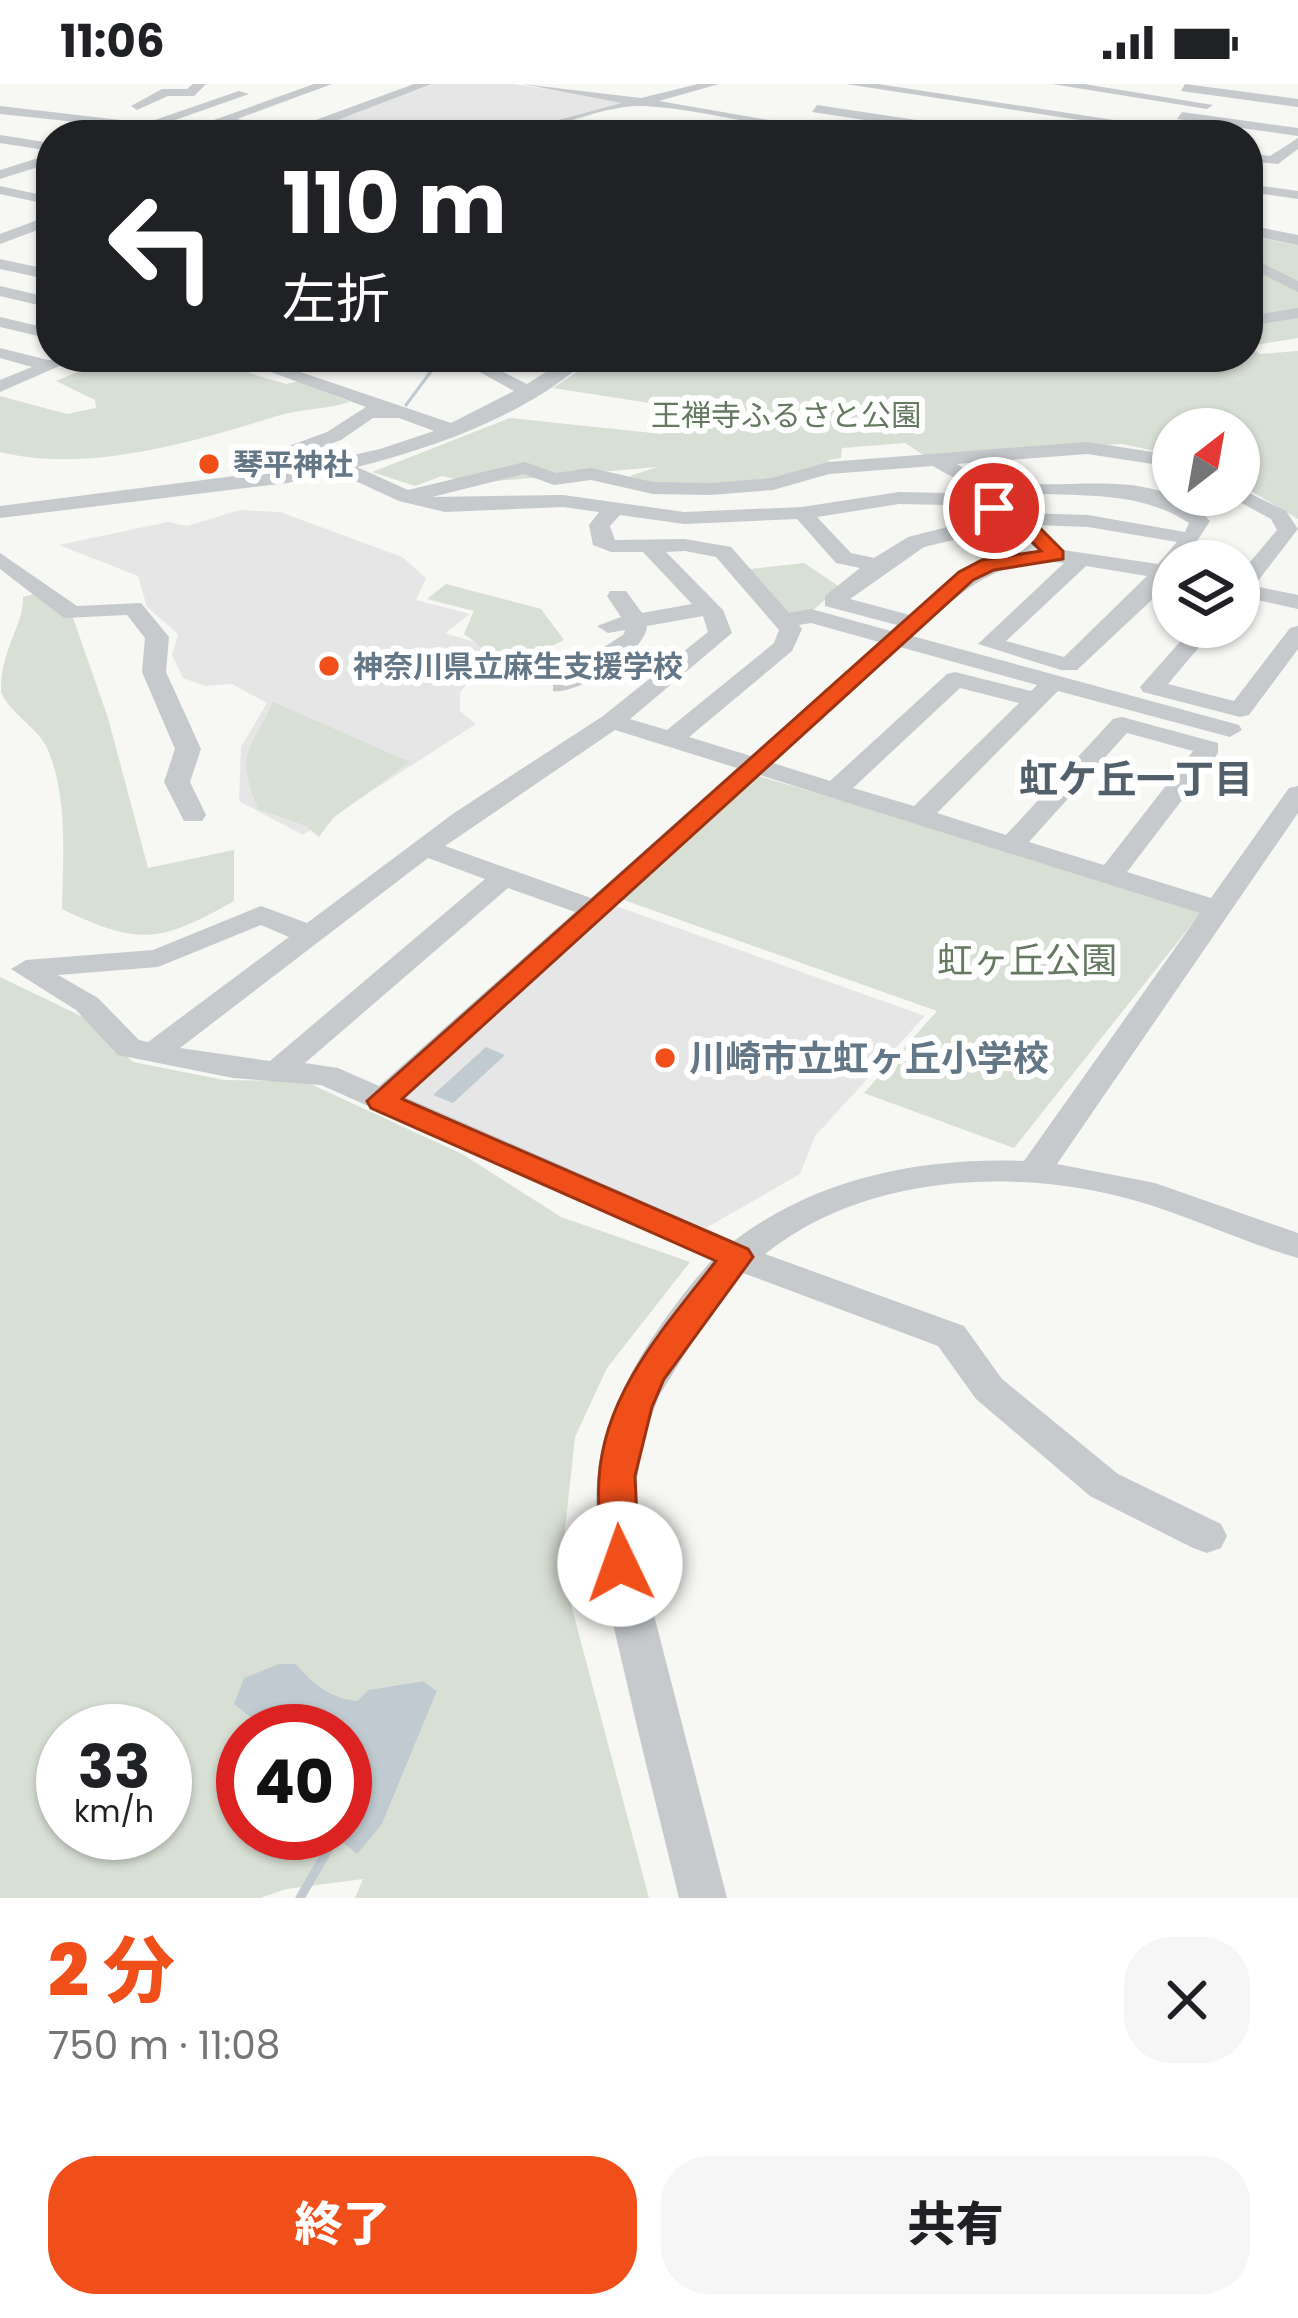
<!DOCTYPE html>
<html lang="ja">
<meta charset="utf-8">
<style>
body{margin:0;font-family:Poppins,"Noto Sans JP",sans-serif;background:#f6f6f6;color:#202124;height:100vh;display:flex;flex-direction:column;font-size:45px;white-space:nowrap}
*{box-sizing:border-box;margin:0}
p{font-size:39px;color:#757577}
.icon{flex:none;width:66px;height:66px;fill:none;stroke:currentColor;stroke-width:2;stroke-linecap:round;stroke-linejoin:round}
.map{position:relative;height:1814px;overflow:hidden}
.sheet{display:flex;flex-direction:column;background:#fff;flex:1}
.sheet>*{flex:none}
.hud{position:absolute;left:36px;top:36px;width:1227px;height:252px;border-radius:48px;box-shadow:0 3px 9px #0004;background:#202124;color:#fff;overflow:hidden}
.needle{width:78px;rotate:31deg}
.controls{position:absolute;left:1152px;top:324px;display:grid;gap:24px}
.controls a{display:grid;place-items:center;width:108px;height:108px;border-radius:50%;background:#fff;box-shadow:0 3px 9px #0004;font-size:60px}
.speed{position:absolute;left:36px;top:1620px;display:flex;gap:24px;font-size:60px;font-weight:700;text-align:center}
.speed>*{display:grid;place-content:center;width:156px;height:156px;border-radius:50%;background:#fff;box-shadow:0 3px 9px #0004;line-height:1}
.speed small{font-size:30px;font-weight:400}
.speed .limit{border:18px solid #d22;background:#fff;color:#111}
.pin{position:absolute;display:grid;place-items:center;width:102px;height:102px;color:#fff;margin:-51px;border:6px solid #fff;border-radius:50%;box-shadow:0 3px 12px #0007}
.me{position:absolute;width:132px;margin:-66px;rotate:357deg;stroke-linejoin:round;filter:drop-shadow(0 0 9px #0008)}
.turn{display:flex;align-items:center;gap:42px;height:252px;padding:0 48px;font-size:54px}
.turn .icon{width:156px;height:156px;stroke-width:2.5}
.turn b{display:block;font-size:84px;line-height:102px}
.round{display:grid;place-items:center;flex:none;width:126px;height:126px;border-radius:48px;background:#f6f6f6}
.head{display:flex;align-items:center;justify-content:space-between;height:204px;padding:0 48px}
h1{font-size:72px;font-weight:800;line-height:90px;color:#f14f1a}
.button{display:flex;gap:24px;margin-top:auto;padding:24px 48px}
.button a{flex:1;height:138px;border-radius:48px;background:#f14f1a;color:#fff;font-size:48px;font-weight:800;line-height:138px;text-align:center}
.button a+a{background:#f6f6f6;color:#202124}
.status{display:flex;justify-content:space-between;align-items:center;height:84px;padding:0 60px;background:#fff;direction:ltr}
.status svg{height:33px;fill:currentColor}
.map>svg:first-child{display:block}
</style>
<div class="status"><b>11:06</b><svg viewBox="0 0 49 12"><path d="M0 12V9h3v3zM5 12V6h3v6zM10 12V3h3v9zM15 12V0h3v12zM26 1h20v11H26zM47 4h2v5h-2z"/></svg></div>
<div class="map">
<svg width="1298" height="1814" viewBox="0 0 1298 1814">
<rect width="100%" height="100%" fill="#f7f7f4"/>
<!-- built -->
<g fill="#e5e6e5">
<polygon points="434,0 513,0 629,18 492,51 295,51"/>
<polygon points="240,426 280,428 402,473 426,494 416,516 470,530 445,549 493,564 460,609 460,627 476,640 303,751 239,717 241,663 267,619 232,600 205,602 183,594 172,571 178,550 147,523 138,492 59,461 168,438 187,442"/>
<polygon points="613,821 925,932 815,1052 800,1090 706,1144 398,1016"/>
</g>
<!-- green -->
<g fill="#d8dfd4" fill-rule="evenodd">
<path d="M 1248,152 L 1298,161 L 1298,254 L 1249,262 L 1260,270 L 1298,267 L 1298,435 L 1239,400 L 1239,345 L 1173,345 L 1173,371 L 1122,360 L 925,372 L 905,359 L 842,364 L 841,374 L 828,376 L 831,380 C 771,397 690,418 630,392 L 657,383 L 473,399 L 442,392 L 415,402 L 372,388 L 510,334 L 662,350 L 688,325 L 553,304 L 599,273 L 1095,273 L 1165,285 L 1239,279 L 1240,273 L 1248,273 Z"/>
<path d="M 144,273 L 182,283 L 236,277 L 257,284 L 249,289 L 286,300 L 299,297 L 350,318 C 327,325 301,325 277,332 C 195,357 89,390 0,368 L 0,312 L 67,330 L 96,324 L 95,316 L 56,297 L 94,281 L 114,285 Z"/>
<polygon points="804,479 840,503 812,527 787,533 742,486"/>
<polygon points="446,500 541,525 564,556 506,584 485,578 484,565 464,550 474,527 427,515"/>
<path d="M 38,509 L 72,531 L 108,634 L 148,784 L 234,766 L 234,817 C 160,859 139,862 62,825 C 63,775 68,713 48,666 C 39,644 10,630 1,608 C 0,566 24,541 23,513 Z"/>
<path d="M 273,618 L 410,678 L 333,734 L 319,753 L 306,742 L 258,725 C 234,664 251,669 273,618 Z"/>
<polygon points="754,691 1207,821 1014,1064 864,1009 937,927 621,815"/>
<path d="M 0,893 L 85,934 L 133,978 L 224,996 L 304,997 L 462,1070 L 561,1133 L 690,1178 L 607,1284 L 575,1353 L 561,1483 L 649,1814 L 355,1814 L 363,1795 L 286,1805 L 260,1814 L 0,1814 ZM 296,1580 C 313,1600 330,1614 357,1617 L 368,1606 L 423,1597 L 437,1607 L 382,1740 L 357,1769 L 332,1749 L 243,1749 L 243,1647 L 269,1647 L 263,1639 ZM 63,1647 L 165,1647 L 165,1749 L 63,1749 Z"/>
</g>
<!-- water -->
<g fill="#bfcbd0">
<polygon points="486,963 505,971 453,1019 433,1011"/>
<path d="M 279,1580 L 296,1580 C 313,1600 330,1614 357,1617 L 368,1606 L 423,1597 L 437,1607 L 382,1740 L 357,1770 L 332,1749 L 345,1749 L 345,1647 L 269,1647 L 234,1620 L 244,1594 Z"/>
</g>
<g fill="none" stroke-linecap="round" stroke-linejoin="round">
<!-- stream-far1 -->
<polyline stroke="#bfcbd0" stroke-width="3" points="406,321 435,282 465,273"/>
<!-- stream -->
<polyline stroke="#bfcbd0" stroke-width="9" points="300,1814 336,1752"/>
<!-- minor -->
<g fill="#c6cacd" fill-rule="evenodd">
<polygon points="193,0 206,0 194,12 168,12 137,26 131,22 162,5 187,5"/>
<polygon points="314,0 332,0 237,35 291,45 414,0 432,0 298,51 214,36"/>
<path d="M 522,0 L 641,14 L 698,0 L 719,0 L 659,17 L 855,51 C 784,51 715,26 644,22 C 599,20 549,51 500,51 L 622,19 Z"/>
<polygon points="846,0 878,0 1212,51 1177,51"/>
<polygon points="1052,0 1084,0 1213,21 1207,25"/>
<polygon points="1185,0 1298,15 1298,23 1181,7"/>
<polygon points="239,7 249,10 161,41 201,51 0,30 0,22 146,39"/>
<polygon points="817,21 989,47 996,51 963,51 812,28"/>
<polygon points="1182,28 1298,44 1298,52 1177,35"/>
<polygon points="606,42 631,48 633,51 601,49"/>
<polygon points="0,51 51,59 51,67 0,59"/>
<polygon points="1298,54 1298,65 1278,80 1248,77 1248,69 1270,72"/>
<polygon points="51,70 51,79 0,95 0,86"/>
<polygon points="0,102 51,113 51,121 0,110"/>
<polygon points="1262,102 1298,107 1298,115 1263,110 1248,115 1248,106"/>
<polygon points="51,131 51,141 0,160 0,150"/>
<polygon points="1248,141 1298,151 1298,161 1248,151"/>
<polygon points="1248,172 1298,197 1298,208 1248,183"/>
<polygon points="0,175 51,186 51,196 0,185"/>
<polygon points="0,202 51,214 51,224 0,212"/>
<polygon points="1298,224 1298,234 1248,242 1248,232"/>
<polygon points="0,233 51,245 51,255 0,243"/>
<polygon points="0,264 48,276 80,273 0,308 0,296 32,283 0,274"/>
<path d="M 230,273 L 256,273 L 451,339 L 514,307 L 476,286 L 497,273 L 520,273 L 499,286 L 527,300 L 569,273 L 590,273 C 530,330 436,363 357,383 L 408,406 L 525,378 L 556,389 L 591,384 L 653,398 L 710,399 L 772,394 L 828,378 L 1087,358 L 1173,371 L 1173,383 L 1087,370 L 957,380 C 1030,428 1140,365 1210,437 L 1184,477 L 1173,477 L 1173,496 L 1077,586 L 1061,586 L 978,560 L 1064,479 C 997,471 958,511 912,552 L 1239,641 L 1242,646 L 1230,653 L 1058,607 L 937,729 L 1006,751 L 1113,635 L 1122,633 L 1218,659 L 1218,669 L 1127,788 L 1211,814 L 1289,704 L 1298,702 L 1298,729 L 1057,1080 L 1155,1099 L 1298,1149 L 1298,1174 C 1242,1158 1190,1132 1133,1116 C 1014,1083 865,1090 765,1170 L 964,1242 L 1002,1295 L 1118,1390 L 1221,1440 L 1227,1452 L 1221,1464 L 1207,1469 L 1193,1464 L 1090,1412 L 976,1315 L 938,1262 L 743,1189 L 709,1231 L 659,1312 L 644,1352 L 637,1395 L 638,1441 L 648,1508 L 727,1814 L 679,1814 C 661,1740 642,1666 625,1591 C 609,1521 587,1446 600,1374 C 613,1303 665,1229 712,1176 L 321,1001 L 233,994 L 118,971 L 76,926 L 11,885 L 26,876 L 153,866 L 261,822 L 307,839 L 454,729 L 603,632 L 708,548 L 703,532 L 647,542 C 646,568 578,611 553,607 L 553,597 L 624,550 L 625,546 L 608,549 L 597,542 L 621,533 L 607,512 L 610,507 L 626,507 L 642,529 L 692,520 L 643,468 L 611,468 L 593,461 L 589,441 L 599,428 L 563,423 L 445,428 L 399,417 L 336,388 L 287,399 L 0,434 L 0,422 L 273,387 L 264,374 L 267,370 L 327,348 L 366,323 ZM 373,334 L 399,334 L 434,347 L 380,365 L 291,385 L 286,376 L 341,356 ZM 933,382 C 1012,434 1110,387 1189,439 L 1185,448 L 1088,431 L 1020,429 L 948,409 L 899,408 L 802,423 L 684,428 L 563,411 L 432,413 L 524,390 L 554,401 L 591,396 L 653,410 L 710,411 L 773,406 L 829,390 ZM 899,420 L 948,421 L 995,431 L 908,453 L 874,474 L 851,469 L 817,433 ZM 620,431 L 684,440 L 797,435 L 836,479 L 860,484 L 825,512 L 825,522 L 897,541 L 891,547 L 811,525 L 789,529 L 731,463 L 685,455 L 615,456 L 610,442 ZM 1035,441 L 1088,443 L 1177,458 L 1158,480 L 1063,466 ZM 1011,442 L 1039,467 C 970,476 960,485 910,531 L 850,515 L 924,463 ZM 685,467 L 716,473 L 779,546 L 774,559 L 667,646 L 630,635 L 732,549 L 723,526 L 666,468 ZM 1086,482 L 1147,492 L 1064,573 L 1006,557 ZM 811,539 L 879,558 L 751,672 L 689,653 L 792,567 L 802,545 L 799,541 ZM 900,563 L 1037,601 L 1031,607 L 955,588 L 947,590 L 830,697 L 773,679 ZM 960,604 L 1019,619 L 914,722 L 853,704 ZM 615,646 L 737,684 L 591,814 L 445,762 ZM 1127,649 L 1193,667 L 1104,781 L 1029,758 ZM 760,691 L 1200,829 L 1024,1077 C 922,1073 816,1094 734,1157 L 405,1013 ZM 428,774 L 485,795 L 270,977 L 180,964 ZM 508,804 L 575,828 L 379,1002 L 338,984 L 305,979 ZM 261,841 L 289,853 L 148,958 L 139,956 L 98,914 L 58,891 L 158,883 Z"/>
<polygon points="1239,404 1286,427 1298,445 1254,502 1298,511 1298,525 1239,512 1239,491 1277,446 1271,435 1232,414 1230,411 1239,411"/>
<polygon points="0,469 77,522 141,519 169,553 166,588 201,665 190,698 206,731 202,737 184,737 164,698 175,665 142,588 145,554 127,531 64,534 0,485"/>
<polygon points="1298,542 1298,565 1249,631 1240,633 1143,608 1140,603 1193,543 1216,543 1168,600 1234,617 1290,544"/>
</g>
</g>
<!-- route -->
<path fill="#f14f1a" stroke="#9d3311" stroke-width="3" d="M 994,419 L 1028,432 L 1063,467 L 1063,475 L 994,486 L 973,496 L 402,1015 L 748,1165 L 753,1173 L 664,1295 L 652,1323 L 635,1392 L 639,1480 L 634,1491 L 620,1495 L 607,1491 L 602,1480 C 601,1452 597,1423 599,1395 C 604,1308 666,1242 716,1177 L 371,1024 L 367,1017 L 959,488 L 982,476 L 1041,467 L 1015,441 L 987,428 L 984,424 Z"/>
<!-- markers -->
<g fill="#f14f1a" stroke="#fff" stroke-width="4.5">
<circle cx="209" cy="380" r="12"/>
<circle cx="329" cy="582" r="12"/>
<circle cx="665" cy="974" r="12"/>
</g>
<g text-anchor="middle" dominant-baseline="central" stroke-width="12" stroke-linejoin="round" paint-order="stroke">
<!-- far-park labels -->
<g font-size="30" fill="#64795f" stroke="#fff">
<text x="786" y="331">王禅寺ふるさと公園</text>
</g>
<!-- far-poi labels -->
<g font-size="30" font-weight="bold" fill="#647787" stroke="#fff" text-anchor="start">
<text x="233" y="380">琴平神社</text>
<text x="353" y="582">神奈川県立麻生支援学校</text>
</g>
<!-- park labels -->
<g font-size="36" fill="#64795f" stroke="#fff">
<text x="1027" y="876">虹ヶ丘公園</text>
</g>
<!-- poi labels -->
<g font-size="36" font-weight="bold" fill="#647787" stroke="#fff" text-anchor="start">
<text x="689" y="974">川崎市立虹ヶ丘小学校</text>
</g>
<!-- neighbourhood labels -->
<g font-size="39" font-weight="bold" fill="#52606c" stroke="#fff">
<text x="1136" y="695">虹ケ丘一丁目</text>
</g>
</g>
</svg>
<div class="controls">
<a><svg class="needle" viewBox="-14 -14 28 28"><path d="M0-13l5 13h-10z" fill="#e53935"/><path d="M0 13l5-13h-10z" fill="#757577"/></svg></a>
<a><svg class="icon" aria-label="layers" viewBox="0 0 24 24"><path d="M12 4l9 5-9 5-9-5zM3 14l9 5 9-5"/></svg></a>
</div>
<div class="speed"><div>33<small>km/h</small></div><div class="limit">40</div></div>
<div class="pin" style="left:994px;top:424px;background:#d93025"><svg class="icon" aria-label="arrive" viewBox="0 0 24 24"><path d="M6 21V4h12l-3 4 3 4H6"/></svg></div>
<svg class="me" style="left:620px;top:1480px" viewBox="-20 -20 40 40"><circle r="19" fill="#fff"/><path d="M0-13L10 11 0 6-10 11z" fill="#f14f1a"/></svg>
<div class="hud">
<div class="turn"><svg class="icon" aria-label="left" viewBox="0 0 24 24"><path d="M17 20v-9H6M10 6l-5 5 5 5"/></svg><div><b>110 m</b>左折</div></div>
</div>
</div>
<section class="sheet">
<div class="head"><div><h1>2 分</h1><p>750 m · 11:08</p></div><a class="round"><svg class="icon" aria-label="close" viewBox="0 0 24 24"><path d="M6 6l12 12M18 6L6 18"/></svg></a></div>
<div class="button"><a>終了</a><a>共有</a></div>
</section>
